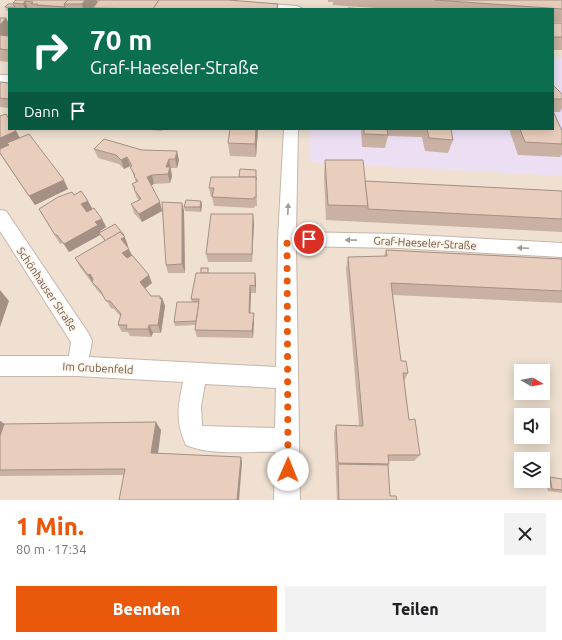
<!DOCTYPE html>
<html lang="de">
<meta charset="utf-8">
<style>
body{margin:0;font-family:Ubuntu,sans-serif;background:#f2f2f2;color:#202124;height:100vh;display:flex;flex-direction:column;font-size:15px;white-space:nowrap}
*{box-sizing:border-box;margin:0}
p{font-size:13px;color:#757577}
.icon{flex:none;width:22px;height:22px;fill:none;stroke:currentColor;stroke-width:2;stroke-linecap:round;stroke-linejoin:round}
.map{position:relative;height:500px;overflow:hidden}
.sheet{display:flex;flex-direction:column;background:#fff;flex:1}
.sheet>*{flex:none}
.hud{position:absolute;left:8px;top:8px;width:546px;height:122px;border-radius:0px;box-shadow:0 2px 10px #0003;background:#0b6e4f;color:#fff;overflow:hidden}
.needle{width:26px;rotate:99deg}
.buttons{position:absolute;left:514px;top:364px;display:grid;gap:8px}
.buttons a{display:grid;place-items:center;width:36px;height:36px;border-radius:0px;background:#fff;box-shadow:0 2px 10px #0003;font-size:20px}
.pin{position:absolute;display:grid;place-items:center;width:34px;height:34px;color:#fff;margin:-17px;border:2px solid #fff;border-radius:50%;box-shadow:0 1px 4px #0007}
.me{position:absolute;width:44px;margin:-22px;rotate:1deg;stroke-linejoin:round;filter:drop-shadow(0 0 3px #0008)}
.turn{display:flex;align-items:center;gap:14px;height:84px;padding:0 16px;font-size:18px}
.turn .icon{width:52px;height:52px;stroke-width:2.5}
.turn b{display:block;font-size:28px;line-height:34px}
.then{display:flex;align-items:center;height:38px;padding:0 16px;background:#0003;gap:8px;font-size:15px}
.round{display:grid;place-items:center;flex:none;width:42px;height:42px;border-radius:0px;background:#f2f2f2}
.summary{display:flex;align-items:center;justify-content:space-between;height:68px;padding:0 16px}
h1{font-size:24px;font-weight:800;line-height:30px;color:#ea580c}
.cta{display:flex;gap:8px;margin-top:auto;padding:8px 16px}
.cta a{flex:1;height:46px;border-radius:0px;background:#ea580c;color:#fff;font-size:16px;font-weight:800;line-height:46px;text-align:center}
.cta a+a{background:#f2f2f2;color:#202124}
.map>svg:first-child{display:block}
</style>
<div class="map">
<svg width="562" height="500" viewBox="0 0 562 500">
<rect width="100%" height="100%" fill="#f8efe2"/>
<!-- residential -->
<path fill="#efe0d1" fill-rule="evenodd" d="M 0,0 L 562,0 L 562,500 L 0,500 ZM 9,9 L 553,9 L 553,129 L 9,129 ZM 521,371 L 543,371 L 543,393 L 521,393 ZM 521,415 L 543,415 L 543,437 L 521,437 ZM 521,459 L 543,459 L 543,481 L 521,481 Z"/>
<!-- education -->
<polygon fill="#ecdff4" points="553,57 562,58 562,176 310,162 310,129 553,129"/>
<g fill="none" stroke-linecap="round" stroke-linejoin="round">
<defs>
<g id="street">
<polygon points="253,3 297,6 303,9 249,8 247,6 249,4"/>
<rect x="0" y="75" width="9" height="8"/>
<path d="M 284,129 L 298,129 L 296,232 L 398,234 L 562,243 L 562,257 L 398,248 L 296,246 L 300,500 L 274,500 L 275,452 C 248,451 211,456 186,445 C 175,421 178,407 183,382 L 77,376 L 0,376 L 0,356 L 69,356 L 71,342 L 0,231 L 0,210 L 6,211 L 89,334 L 92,341 L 89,357 L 276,367 L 278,239 ZM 205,384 L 276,388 L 275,428 L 202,426 L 201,406 Z"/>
</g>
</defs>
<!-- street casing -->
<use href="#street" stroke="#c7b6ab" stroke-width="2"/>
<!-- street -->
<use href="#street" fill="#fff" fill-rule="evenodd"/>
</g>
<!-- wall -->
<g fill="#c9b1a3">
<polygon points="16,0 97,0 98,2 92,9 9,9 9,11 7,11 5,7 13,4 13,3"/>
<polygon points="328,0 562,0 562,22 553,22 553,9 388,9 333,5 333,2 328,2"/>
<polygon points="278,4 278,9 93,9 93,8"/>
<polygon points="0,18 6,18 9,24 9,34 8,35 9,36 9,62 0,61"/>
<rect x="553" y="23" width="9" height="27"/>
<polygon points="0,82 9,83 9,108 0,107"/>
<polygon points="553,85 562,94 562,108 560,112 553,112 562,131 562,154 560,157 518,155 509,129 553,129"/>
<polygon points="0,116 15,129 20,138 68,189 35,205 0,154 9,145 0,149"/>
<polygon points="150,129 163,129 162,131 150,130"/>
<polygon points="230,129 258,129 256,157 230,156 228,143"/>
<polygon points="361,129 451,129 453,140 448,153 425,151 422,137 388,136 385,148 362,147"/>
<polygon points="94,149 179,160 177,168 171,168 171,169 172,176 170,183 154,184 151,185 162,211 142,222 134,213 131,204 139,200 137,198 132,184 136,182 130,166 124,169 119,164 98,158"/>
<polygon points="325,160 365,181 562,191 562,232 365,222 326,220 324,176"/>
<polygon points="256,170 257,206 255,206 254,208 214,206 212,197 211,197 209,188"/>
<polygon points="74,195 88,201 92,209 102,219 106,227 100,231 101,232 126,240 128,246 127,247 132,255 152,283 145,288 151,296 162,298 165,306 161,333 153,333 151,337 130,336 128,332 122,332 118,325 120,316 114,309 111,308 105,298 97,290 92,283 80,267 75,258 105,241 100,235 69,252 63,243 60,244 39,209"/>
<polygon points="201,201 202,205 201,212 185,211 184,207"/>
<polygon points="182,203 184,211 185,273 168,273 166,265"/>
<polygon points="254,223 252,262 208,262 206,254"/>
<polygon points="386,250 562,259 562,303 393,295 401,361 408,373 404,381 409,420 420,455 414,461 389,461 389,464 388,466 390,496 397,500 337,500 334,433 336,425 359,425 346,269 348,257 384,257"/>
<polygon points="209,273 255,273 256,293 251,293 250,313 254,313 254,321 253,338 197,337 195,330 196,325 175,326 174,322 192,302 191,299"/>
<polygon points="0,421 4,424 161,430 158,454 241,457 242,463 124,475 0,476"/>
<polygon points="550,477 562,479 562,493 548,491 545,479"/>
</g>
<!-- shaded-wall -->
<g fill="#a49084">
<polygon points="85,0 97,0 98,2 92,9 83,9 82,4"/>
<polygon points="25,1 28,9 25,9 23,4"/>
<polygon points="6,18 9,24 9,34 0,44 0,25"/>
<polygon points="256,129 258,129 256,157 255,144"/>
<polygon points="16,131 21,140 0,149 0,138"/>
<polygon points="177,151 179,160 177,168 175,159"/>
<polygon points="127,157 130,166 124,169 121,160"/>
<polygon points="169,159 172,176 170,183 166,167"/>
<polygon points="152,175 154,184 150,186 147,177"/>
<polygon points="64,180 68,189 35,205 29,196"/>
<polygon points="88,201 93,210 86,213 81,204"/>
<polygon points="201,201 202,205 201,212 200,207"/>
<polygon points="160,202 162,211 142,222 139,214"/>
<polygon points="182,203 184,211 185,273 182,264"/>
<polygon points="253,214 254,223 252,262 252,254"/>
<polygon points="102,219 106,227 100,231 102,234 99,233 100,235 69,252 64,244 95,222"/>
<polygon points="124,235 128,246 125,248 111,249"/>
<polygon points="129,249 133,258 126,262 122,253"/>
<polygon points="255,273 256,281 256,293 255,286"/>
<polygon points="90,274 95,282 93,283 88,275"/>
<polygon points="149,275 152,283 143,290 140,282"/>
<polygon points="250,285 251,293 250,321 249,313"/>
<polygon points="0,290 9,301 0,327"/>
<polygon points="160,296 162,300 162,298 165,306 161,333 158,325"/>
<polygon points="254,313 254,321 253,338 252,331"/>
<polygon points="149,325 153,333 151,337 148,329"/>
<polygon points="0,421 16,431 0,470"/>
<polygon points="156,422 161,430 157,460 151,453"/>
<polygon points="241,457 242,463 239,500 237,500"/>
</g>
<!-- building -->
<g fill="#eacebd" stroke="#a49084">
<polygon points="16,0 68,0 64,4 65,7 37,5 38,4 31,4 33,2 25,1 23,4 13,3"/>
<polygon points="68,0 85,0 82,4 64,4"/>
<polygon points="99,0 159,0 153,9 93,8"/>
<polygon points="159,0 228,0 278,4 277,9 153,9"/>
<polygon points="435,0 562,0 562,9"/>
<polygon points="8,4 13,4 15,7 5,7"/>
<polygon points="348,8 365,9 348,9"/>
<polygon points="0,18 6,18 0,25"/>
<rect x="553" y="23" width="9" height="14"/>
<polygon points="0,35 9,36 9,50 0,49"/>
<polygon points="0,82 9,83 9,99 0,98"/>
<polygon points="553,85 562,94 562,99 553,99"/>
<polygon points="553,111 562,131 562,144 525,142 520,129 553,129"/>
<polygon points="6,114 9,119 9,129 15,129 16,131 0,138 0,116"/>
<polygon points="230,129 256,129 255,144 228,143"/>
<polygon points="364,129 387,129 388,135 364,134"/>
<polygon points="427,129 451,129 453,140 429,138"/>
<polygon points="29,134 64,180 29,196 0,153 0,149 9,145 7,143"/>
<polygon points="104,139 142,150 177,151 175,159 169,159 166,167 170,167 168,174 152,175 147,177 160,202 139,214 131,204 141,199 134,189 135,188 132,184 138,181 134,176 135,175 130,167 132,166 127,157 121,160 116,155 94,149"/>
<polygon points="325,160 363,160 368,206 328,205"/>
<polygon points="240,169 256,170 256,180 256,177 239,177"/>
<polygon points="211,177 256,177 256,197 254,197 254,199 212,197 214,188 209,188"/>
<polygon points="365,181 562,191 562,219 368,209 368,206"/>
<polygon points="81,191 88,201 81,204 87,212 94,208 102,219 95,222 98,225 64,244 57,235 55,235 39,209 58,197 72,192 74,195"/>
<polygon points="186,200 201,201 200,207 184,207"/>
<polygon points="162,202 182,203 182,264 166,265"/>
<polygon points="211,214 253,214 252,254 206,254"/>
<polygon points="115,224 124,235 123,236 120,232 106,241 99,233"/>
<polygon points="120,232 125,237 121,239 129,249 122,253 127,258 132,255 149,275 140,282 151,296 160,296 160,299 162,298 158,325 149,325 148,329 126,329 127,325 118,325 121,314 110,301 106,301 100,290 92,282 93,279 90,274 88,275 75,258"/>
<polygon points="386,250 562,259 562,291 391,283 401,361 406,361 408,373 403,373 409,420 415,419 420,455 388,455 389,464 338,463 336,425 363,426 348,257 387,256"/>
<rect x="201" y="268" width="7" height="5"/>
<polygon points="196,273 255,273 255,286 250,285 249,313 254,313 252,331 195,330 199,299 191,299"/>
<polygon points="177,302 199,302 196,321 174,322"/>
<polygon points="156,422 151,453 241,457 237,500 119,500 125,469 0,470 0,436 4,424"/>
<polygon points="338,464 388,465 390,496 396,496 397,500 339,500"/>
<polygon points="550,477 562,479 562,490 552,489"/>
</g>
<!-- one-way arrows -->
<defs><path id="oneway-solid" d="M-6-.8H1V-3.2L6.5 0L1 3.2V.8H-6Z"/></defs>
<g fill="#a79a94">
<use href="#oneway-solid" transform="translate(288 209) rotate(-88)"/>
<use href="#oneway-solid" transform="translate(351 240) rotate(-179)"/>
<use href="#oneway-solid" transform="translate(523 248) rotate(-177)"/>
</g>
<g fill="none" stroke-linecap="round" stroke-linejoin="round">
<!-- route -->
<polyline stroke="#ea580c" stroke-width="7" stroke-dasharray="0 12.6" points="288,470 287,239 309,239"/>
</g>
<g text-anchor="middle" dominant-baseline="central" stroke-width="3" stroke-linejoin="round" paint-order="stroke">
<!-- street labels -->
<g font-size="11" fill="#6c564c" stroke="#fcf3e7">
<text transform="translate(425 243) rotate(3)">Graf-Haeseler-Straße</text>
<text transform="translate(47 289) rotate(56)">Schönhauser Straße</text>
<text transform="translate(98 368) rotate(3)">Im Grubenfeld</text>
</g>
</g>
</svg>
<div class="buttons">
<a><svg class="needle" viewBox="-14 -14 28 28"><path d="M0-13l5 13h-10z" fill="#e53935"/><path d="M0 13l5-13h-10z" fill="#757577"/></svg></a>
<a><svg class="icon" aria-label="sound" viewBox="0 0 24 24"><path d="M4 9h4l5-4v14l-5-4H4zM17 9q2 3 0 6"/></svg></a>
<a><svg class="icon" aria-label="layers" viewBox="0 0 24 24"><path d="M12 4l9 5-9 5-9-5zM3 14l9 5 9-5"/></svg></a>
</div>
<div class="pin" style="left:309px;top:239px;background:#d93025"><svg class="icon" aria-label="arrive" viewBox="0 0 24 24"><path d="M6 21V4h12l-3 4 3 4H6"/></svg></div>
<svg class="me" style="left:288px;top:470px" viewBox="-20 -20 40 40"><circle r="19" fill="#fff"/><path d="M0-13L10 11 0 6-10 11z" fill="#ea580c"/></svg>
<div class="hud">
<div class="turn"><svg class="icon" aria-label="right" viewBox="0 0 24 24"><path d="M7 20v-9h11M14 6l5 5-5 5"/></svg><div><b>70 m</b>Graf-Haeseler-Straße</div></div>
<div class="then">Dann<svg class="icon" aria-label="arrive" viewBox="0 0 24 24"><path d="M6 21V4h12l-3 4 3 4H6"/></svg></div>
</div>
</div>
<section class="sheet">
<div class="summary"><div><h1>1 Min.</h1><p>80 m · 17:34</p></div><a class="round"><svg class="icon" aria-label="close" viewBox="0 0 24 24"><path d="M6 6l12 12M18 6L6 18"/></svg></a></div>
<div class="cta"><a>Beenden</a><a>Teilen</a></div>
</section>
